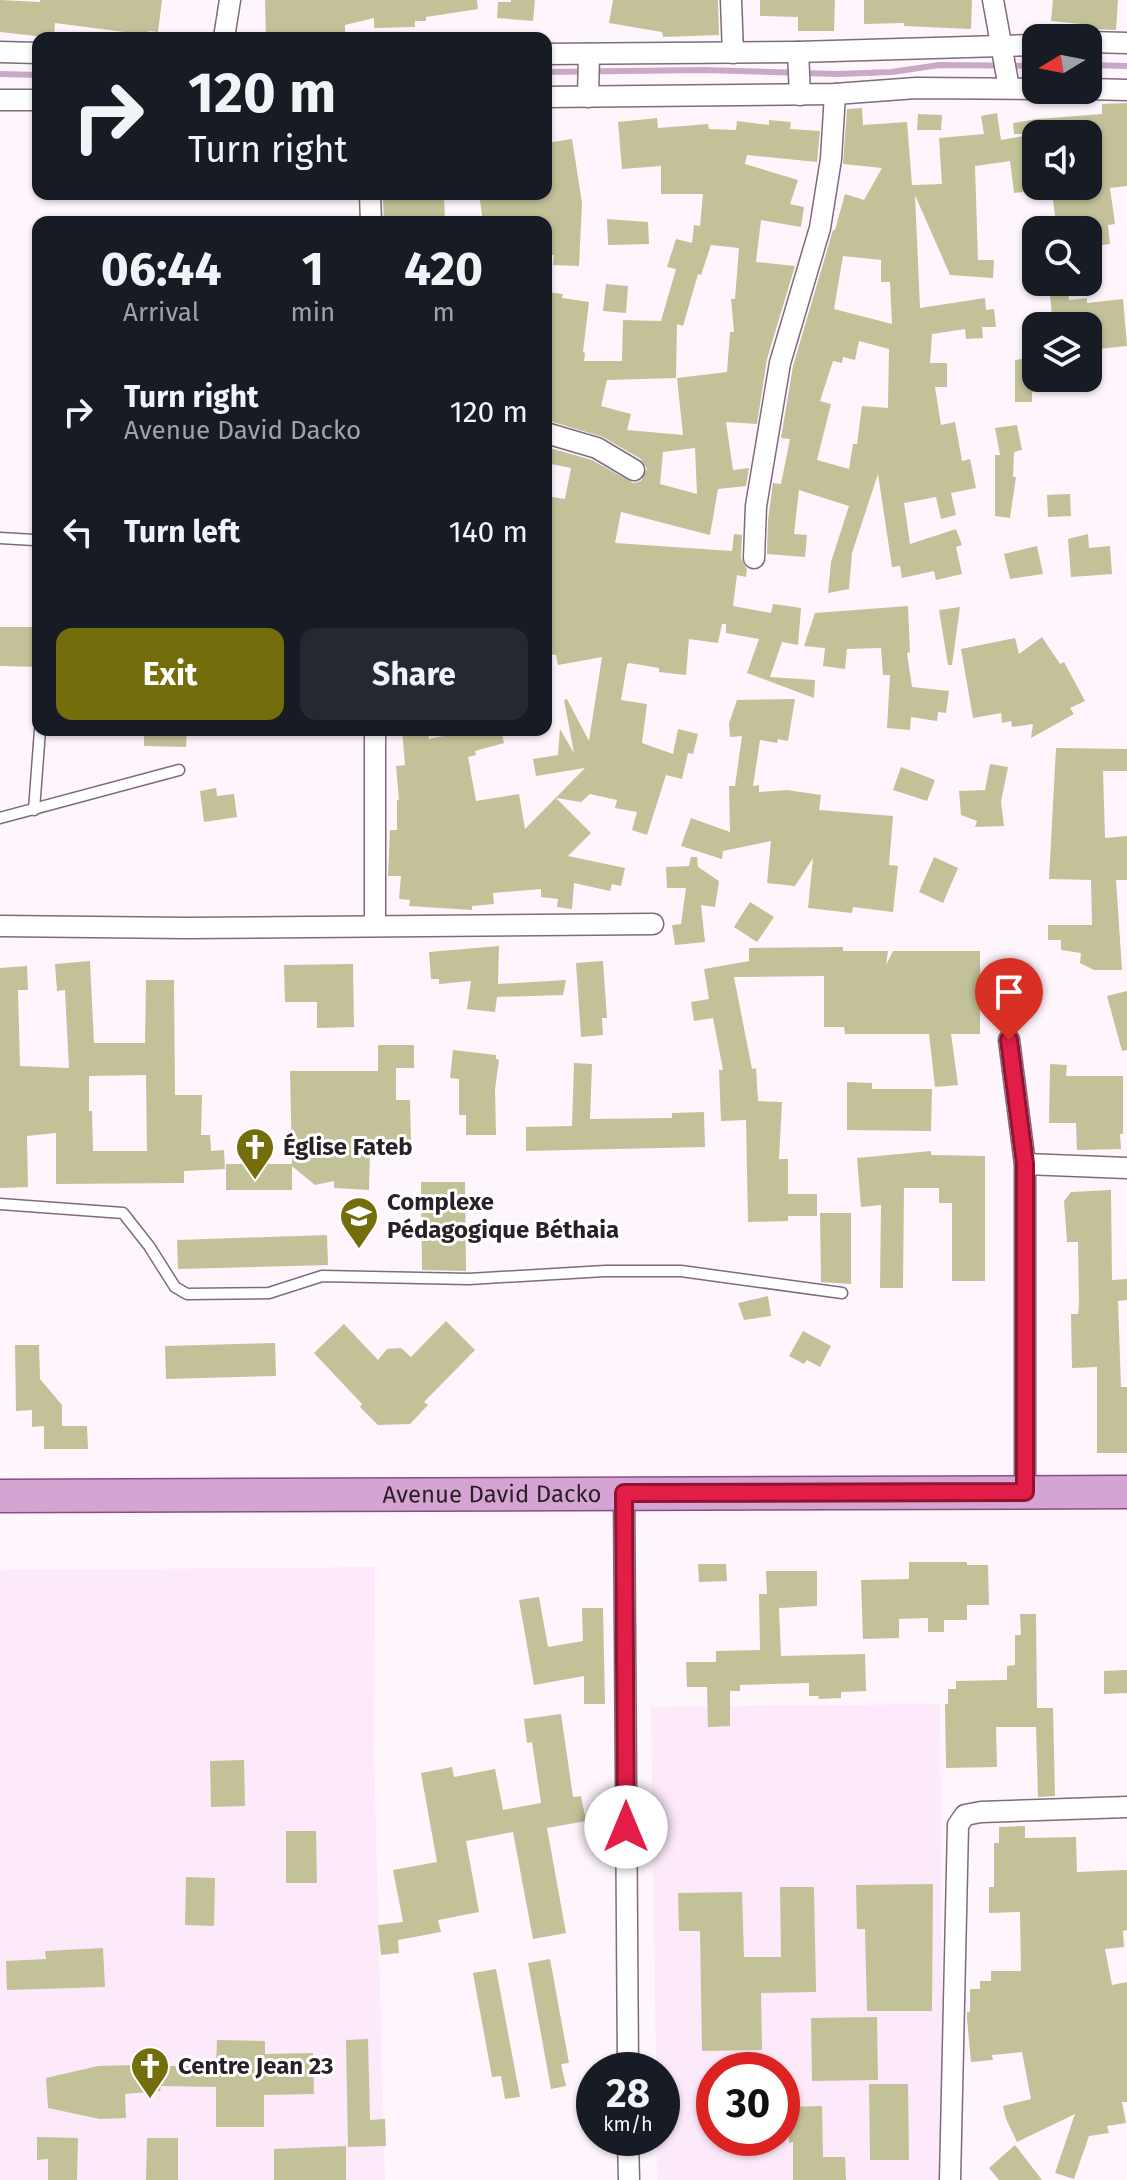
<!DOCTYPE html>
<meta charset="utf-8">
<style>
body{margin:0;font-family:"Fira Sans",sans-serif;background:#242831;color:#f1f3f6;height:100vh;display:flex;flex-direction:column;font-size:30px;white-space:nowrap}
*{box-sizing:border-box;margin:0}
p{font-size:26px;color:#9ea1a6}
.icon{flex:none;width:44px;height:44px;fill:none;stroke:currentColor;stroke-width:2;stroke-linecap:round;stroke-linejoin:round}
.map{position:relative;flex:1;overflow:hidden}
.details{position:absolute;left:32px;top:216px;width:520px;height:520px;display:flex;flex-direction:column;background:#171b24;border-radius:16px;box-shadow:0 2px 6px #0004}
.details>*{flex:none}
.guide{position:absolute;left:32px;top:32px;width:520px;height:168px;border-radius:16px;box-shadow:0 2px 6px #0004;background:#171b24;color:#f1f3f6;overflow:hidden}
.needle{width:52px;rotate:260deg}
.controls{position:absolute;left:1022px;top:24px;display:grid;gap:16px}
.controls a{display:grid;place-items:center;width:80px;height:80px;border-radius:16px;background:#171b24;box-shadow:0 2px 6px #0004;font-size:40px}
.speed{position:absolute;left:576px;top:2052px;display:flex;gap:16px;font-size:40px;font-weight:700;text-align:center}
.speed>*{display:grid;place-content:center;width:104px;height:104px;border-radius:50%;background:#171b24;box-shadow:0 2px 6px #0004;line-height:1}
.speed small{font-size:20px;font-weight:400}
.speed .limit{border:12px solid #d22;background:#fff;color:#111}
.pin{position:absolute;display:grid;place-items:center;width:68px;height:68px;color:#fff;margin:-82px -34px;border-radius:50% 50% 50% 0;rotate:-45deg;box-shadow:0 0 8px #0007}
.pin .icon{rotate:45deg}
.me{position:absolute;width:88px;margin:-44px;rotate:0deg;stroke-linejoin:round;filter:drop-shadow(0 0 6px #0008)}
.turn{display:flex;align-items:center;gap:28px;height:168px;padding:0 24px;font-size:36px}
.turn .icon{width:104px;height:104px;stroke-width:2.5}
.turn b{display:block;font-size:56px;line-height:68px}
.eta{display:flex;justify-content:space-evenly;align-items:center;height:136px;text-align:center}
.eta b{font-size:48px;font-weight:700;line-height:56px}
.primary-button{display:flex;gap:16px;margin-top:auto;padding:16px 24px}
.primary-button a{flex:1;height:92px;border-radius:16px;background:#746d0b;color:#fff;font-size:32px;font-weight:700;line-height:92px;text-align:center}
.primary-button a+a{background:#242831;color:#f1f3f6}
ul{padding:0;list-style:none}
li{display:flex;align-items:center;gap:24px;height:120px;padding:0 24px}
li div{flex:1}
li b{display:block;font-size:30px}
li em{font-style:normal}
.map>svg:first-child{display:block}
</style>
<div class="map">
<svg width="1127" height="2180" viewBox="0 0 1127 2180">
<rect width="100%" height="100%" fill="#fff5fd"/>
<!-- built -->
<g fill="#fceafa" fill-rule="evenodd">
<polygon points="375,1567 374,1754 385,2180 0,2180 0,1570"/>
<path d="M 940,1704 L 944,2180 L 657,2180 L 656,2138 L 662,2138 L 662,2070 L 656,2070 L 651,1707 ZM 714,2070 L 782,2070 L 782,2138 L 714,2138 Z"/>
</g>
<g fill="none" stroke-linecap="round" stroke-linejoin="round">
<!-- stream -->
<g stroke="#caa9c6" stroke-width="6">
<polyline points="1088,65 1127,66"/>
<polyline points="546,72 704,70 837,74 892,72 939,65 1036,66"/>
<polyline points="0,74 38,75"/>
</g>
</g>
<!-- building -->
<g fill="#c3c198" fill-rule="evenodd">
<polygon points="0,0 40,2 40,0 162,0 158,32 149,31 148,35 55,23 54,38 0,32"/>
<polygon points="265,0 477,0 478,9 426,17 426,21 415,21 415,27 374,28 374,18 345,25 345,36 266,38"/>
<polygon points="511,0 535,0 533,21 497,18 498,2 511,2"/>
<polygon points="613,0 718,0 719,35 663,37 662,32 609,23"/>
<polygon points="760,0 835,0 834,31 798,31 798,17 760,16"/>
<polygon points="864,0 972,0 971,29 904,26 904,23 864,24"/>
<polygon points="1053,0 1118,0 1116,30 1092,29 1092,25 1051,21"/>
<polygon points="1127,103 1127,186 1110,188 1115,224 1108,225 1110,244 1088,247 1088,230 1057,230 1051,186 1088,186 1088,134 1014,134 1013,123 1037,119 1102,114 1102,104"/>
<path d="M 862,108 L 863,125 L 907,122 L 912,185 L 942,184 L 939,138 L 984,134 L 981,116 L 997,113 L 1001,140 L 1030,135 L 1033,158 L 1027,159 L 1032,191 L 1014,193 L 1010,161 L 975,166 L 978,260 L 994,260 L 993,278 L 950,275 L 915,195 L 920,308 L 985,298 L 986,310 L 994,309 L 996,327 L 982,327 L 983,338 L 966,339 L 965,329 L 932,334 L 930,363 L 947,363 L 947,387 L 935,387 L 941,425 L 955,422 L 962,461 L 970,459 L 976,488 L 951,493 L 956,515 L 941,519 L 936,497 L 904,503 L 910,544 L 956,529 L 962,545 L 956,547 L 962,574 L 936,580 L 934,571 L 902,578 L 900,566 L 892,567 L 878,474 L 852,553 L 849,589 L 828,593 L 831,562 L 849,506 L 799,490 L 794,534 L 807,535 L 805,557 L 767,554 L 768,520 L 773,483 L 781,484 L 790,439 L 781,438 L 793,366 L 833,230 L 835,230 L 845,194 L 864,200 L 882,168 L 843,164 L 847,109 ZM 843,256 L 881,260 L 881,282 L 890,282 L 892,324 L 834,309 ZM 859,341 L 889,349 L 888,408 L 862,406 L 857,444 L 853,444 L 849,469 L 817,460 L 831,404 L 820,401 L 833,361 L 842,363 L 843,357 L 855,360 Z"/>
<polygon points="918,114 942,115 941,130 917,130"/>
<path d="M 657,118 L 658,128 L 708,124 L 709,129 L 736,130 L 737,121 L 769,125 L 769,120 L 791,122 L 790,129 L 820,131 L 817,162 L 747,155 L 745,164 L 798,180 L 790,204 L 804,207 L 801,227 L 761,220 L 756,262 L 795,266 L 767,359 L 757,424 L 726,422 L 733,470 L 749,468 L 746,486 L 718,489 L 710,535 L 621,512 L 615,543 L 732,551 L 734,534 L 742,535 L 741,558 L 747,569 L 746,577 L 737,575 L 733,606 L 771,613 L 773,604 L 801,608 L 798,645 L 782,642 L 770,677 L 815,680 L 814,698 L 747,673 L 759,639 L 726,633 L 726,624 L 722,624 L 718,643 L 689,639 L 686,675 L 659,672 L 659,668 L 629,663 L 627,665 L 621,700 L 647,704 L 642,743 L 673,754 L 678,729 L 698,734 L 693,754 L 688,753 L 682,779 L 666,775 L 647,835 L 632,830 L 637,812 L 615,808 L 617,800 L 590,794 L 581,802 L 556,798 L 591,833 L 568,856 L 625,868 L 621,886 L 612,884 L 610,891 L 574,883 L 572,909 L 557,907 L 558,899 L 541,897 L 541,889 L 493,893 L 494,904 L 472,906 L 472,910 L 409,906 L 410,900 L 399,899 L 401,876 L 388,876 L 390,830 L 397,830 L 397,800 L 399,800 L 396,766 L 405,765 L 402,730 L 428,730 L 429,739 L 472,730 L 501,730 L 504,743 L 475,751 L 476,755 L 468,757 L 476,801 L 519,794 L 525,829 L 585,768 L 536,776 L 533,759 L 558,755 L 560,729 L 574,753 L 564,700 L 567,699 L 589,741 L 602,657 L 558,665 L 556,655 L 546,654 L 546,496 L 565,499 L 571,468 L 546,463 L 546,447 L 592,460 L 633,483 L 641,481 L 647,469 L 641,459 L 603,437 L 546,420 L 546,292 L 563,294 L 562,298 L 589,302 L 583,352 L 585,353 L 584,361 L 622,361 L 623,320 L 661,321 L 676,269 L 667,267 L 676,239 L 692,243 L 694,225 L 700,226 L 703,194 L 661,194 L 661,166 L 622,169 L 618,122 ZM 711,245 L 739,248 L 735,299 L 731,299 L 734,332 L 730,332 L 727,372 L 677,378 L 683,435 L 627,430 L 631,414 L 601,406 L 607,380 L 676,378 L 677,324 L 683,326 L 698,274 L 701,275 ZM 695,448 L 697,494 L 660,484 L 663,452 Z"/>
<polygon points="572,139 582,203 579,266 553,265 554,255 546,255 546,222 483,222 479,194 546,194 546,143"/>
<polygon points="418,194 444,194 445,222 384,222 383,200 418,198"/>
<polygon points="607,219 648,222 649,244 608,245"/>
<polygon points="606,284 628,286 626,313 603,311"/>
<polygon points="1068,284 1069,300 1087,298 1087,303 1123,299 1127,346 1088,350 1088,326 1053,326 1049,285"/>
<polygon points="1036,357 1036,391 1032,392 1032,402 1015,402 1015,360"/>
<polygon points="1017,425 1022,450 1014,452 1013,477 1016,477 1010,518 995,516 995,455 1000,455 995,428"/>
<polygon points="1070,494 1071,516 1048,517 1047,495"/>
<polygon points="1088,534 1089,548 1110,546 1112,574 1071,577 1068,539"/>
<polygon points="1037,546 1043,574 1010,579 1004,554"/>
<polygon points="908,606 910,652 907,653 912,687 949,691 946,713 938,712 937,721 911,717 910,730 887,728 890,675 883,675 881,648 847,649 845,669 823,666 825,648 804,646 815,613"/>
<polygon points="960,607 952,665 948,665 939,610"/>
<polygon points="0,627 38,627 38,667 0,666"/>
<polygon points="1042,637 1060,664 1064,662 1085,701 1070,708 1074,714 1031,738 1033,724 1012,727 1011,721 1002,723 1001,713 973,718 961,649 1015,638 1019,654"/>
<polygon points="795,699 788,741 778,739 777,743 760,740 753,786 759,785 759,792 787,790 821,795 819,810 893,816 889,865 898,866 893,912 853,907 852,913 808,908 813,858 795,886 767,883 771,841 723,851 722,859 681,846 691,818 730,832 729,786 735,786 742,736 730,737 729,723 737,700"/>
<polygon points="144,730 187,730 186,747 144,746"/>
<polygon points="1056,748 1127,749 1127,771 1103,771 1105,838 1127,836 1127,880 1116,880 1122,970 1094,970 1080,963 1081,953 1061,950 1061,940 1048,940 1048,925 1092,925 1091,880 1049,879"/>
<polygon points="990,764 1008,767 1001,802 1004,826 975,827 977,821 961,815 959,791 985,790"/>
<polygon points="901,767 935,780 927,801 893,790"/>
<polygon points="216,788 217,796 234,794 237,817 204,822 200,791"/>
<polygon points="691,857 697,857 698,867 719,881 715,907 701,905 705,942 675,945 672,925 681,924 686,888 667,888 666,867 689,866"/>
<polygon points="934,857 958,868 943,903 919,892"/>
<polygon points="750,902 774,917 757,942 734,927"/>
<polygon points="499,946 498,984 566,980 563,995 497,997 495,1012 467,1009 471,981 439,984 439,979 431,979 429,952"/>
<polygon points="843,947 843,951 888,951 886,965 893,951 980,951 980,1034 951,1034 958,1085 935,1087 929,1034 845,1034 844,1027 824,1027 824,976 734,977 752,1069 756,1068 758,1101 782,1102 779,1159 788,1159 788,1194 817,1194 817,1216 788,1216 788,1221 748,1222 746,1120 721,1121 719,1070 723,1070 713,1018 694,1021 691,1002 709,999 704,969 749,961 749,948"/>
<path d="M 90,961 L 94,1043 L 145,1043 L 146,980 L 174,980 L 175,1095 L 202,1095 L 201,1135 L 210,1135 L 211,1151 L 224,1150 L 225,1169 L 184,1171 L 184,1183 L 56,1184 L 56,1133 L 27,1136 L 28,1187 L 0,1188 L 0,968 L 27,966 L 28,990 L 18,990 L 20,1066 L 69,1068 L 65,990 L 57,991 L 55,964 ZM 146,1075 L 147,1151 L 93,1151 L 92,1111 L 89,1111 L 89,1076 Z"/>
<polygon points="603,961 607,1018 602,1018 603,1035 581,1037 576,963"/>
<polygon points="353,964 354,1027 317,1028 317,1002 285,1002 284,965"/>
<polygon points="1127,991 1127,1050 1122,1051 1107,996"/>
<polygon points="378,1045 414,1045 414,1068 396,1068 396,1100 410,1100 411,1142 398,1142 398,1150 370,1151 369,1190 334,1188 334,1181 315,1185 292,1166 290,1071 378,1071"/>
<polygon points="453,1050 496,1055 496,1059 499,1060 495,1089 496,1135 466,1135 466,1115 459,1115 459,1079 450,1078"/>
<polygon points="574,1063 592,1064 590,1119 672,1118 672,1113 704,1112 705,1147 526,1151 526,1127 572,1126"/>
<polygon points="1050,1064 1067,1065 1066,1076 1123,1076 1123,1134 1120,1134 1121,1149 1077,1150 1076,1123 1049,1123"/>
<polygon points="847,1082 872,1083 872,1089 932,1089 931,1131 847,1130"/>
<polygon points="931,1151 931,1155 985,1156 985,1281 952,1281 952,1203 939,1203 939,1188 904,1188 903,1288 880,1288 881,1205 861,1207 857,1158"/>
<rect x="226" y="1164" width="66" height="26"/>
<polygon points="421,1182 465,1182 466,1271 422,1270"/>
<polygon points="1111,1190 1112,1280 1127,1279 1127,1300 1118,1301 1121,1387 1127,1387 1127,1453 1097,1453 1097,1367 1072,1368 1071,1314 1078,1314 1079,1304 1078,1242 1067,1242 1064,1201 1071,1192"/>
<polygon points="820,1213 851,1213 851,1284 821,1282"/>
<polygon points="327,1235 328,1265 178,1269 177,1240"/>
<polygon points="768,1296 771,1316 744,1320 738,1303"/>
<polygon points="446,1321 475,1350 424,1402 428,1405 410,1424 378,1425 360,1407 362,1404 314,1353 344,1324 378,1360 387,1349 401,1348 411,1357"/>
<polygon points="803,1331 831,1346 820,1367 807,1360 804,1364 789,1356"/>
<polygon points="275,1343 276,1376 166,1379 165,1346"/>
<polygon points="15,1345 39,1345 40,1379 62,1405 62,1426 87,1426 88,1449 44,1449 44,1426 32,1427 32,1410 16,1411"/>
<polygon points="909,1562 967,1562 967,1565 988,1565 989,1605 967,1605 967,1620 944,1620 944,1632 928,1632 928,1618 899,1619 899,1638 863,1639 861,1580 909,1579"/>
<polygon points="698,1564 726,1564 727,1581 699,1582"/>
<polygon points="766,1571 817,1571 817,1606 779,1608 781,1656 865,1654 866,1691 841,1692 841,1698 818,1699 819,1696 809,1696 809,1683 740,1685 740,1691 730,1691 730,1726 708,1727 707,1687 687,1687 686,1662 716,1662 716,1651 760,1650 759,1594 767,1594"/>
<polygon points="539,1597 548,1647 583,1641 582,1608 603,1608 605,1704 584,1704 584,1676 534,1685 519,1600"/>
<polygon points="1020,1614 1036,1614 1037,1708 1053,1708 1055,1796 1038,1797 1036,1727 996,1727 997,1767 946,1768 945,1704 948,1704 948,1689 956,1689 956,1681 1007,1680 1007,1666 1015,1665 1015,1635 1021,1635"/>
<polygon points="1127,1670 1127,1693 1104,1694 1104,1671"/>
<polygon points="561,1714 573,1797 581,1796 586,1821 547,1828 566,1933 533,1939 513,1832 466,1841 479,1912 438,1920 441,1932 398,1940 399,1953 381,1955 378,1925 403,1922 393,1870 437,1862 421,1773 452,1767 454,1777 495,1769 503,1810 541,1803 532,1742 527,1743 524,1719"/>
<polygon points="244,1760 245,1806 211,1807 210,1761"/>
<polygon points="1025,1826 1025,1838 1076,1837 1077,1872 1127,1870 1127,1930 1123,1931 1124,1947 1105,1949 1112,1985 1127,1982 1127,2102 1122,2102 1126,2123 1107,2126 1109,2133 1089,2136 1074,2179 1055,2173 1075,2114 1017,2142 1006,2119 1003,2106 1031,2099 1022,2052 992,2055 993,2060 971,2062 967,2019 967,2012 970,2012 970,1989 980,1989 980,1981 991,1981 991,1971 1021,1971 1020,1912 989,1913 989,1887 994,1887 994,1843 999,1843 999,1827"/>
<polygon points="286,1831 316,1831 317,1883 286,1883"/>
<polygon points="186,1877 215,1878 214,1926 185,1925"/>
<polygon points="933,1884 932,2011 867,2011 865,1929 857,1929 856,1885"/>
<polygon points="780,1887 814,1887 816,1992 761,1993 762,2050 702,2051 700,1931 679,1931 678,1893 742,1892 744,1957 781,1957"/>
<polygon points="103,1948 105,1987 7,1990 6,1961 46,1959 45,1951"/>
<polygon points="550,1959 569,2063 561,2064 566,2086 551,2089 528,1963"/>
<polygon points="496,1969 520,2097 505,2099 501,2076 492,2077 473,1973"/>
<polygon points="877,2017 878,2080 812,2081 811,2018"/>
<polygon points="368,2039 370,2120 385,2119 386,2146 348,2147 346,2040"/>
<polygon points="217,2040 265,2041 265,2054 313,2053 314,2094 264,2095 264,2127 216,2127 216,2087 161,2086 160,2091 125,2094 126,2118 100,2119 48,2108 46,2078 98,2066 133,2065 138,2057 157,2054 163,2066 216,2066"/>
<polygon points="869,2084 908,2084 909,2160 870,2160"/>
<polygon points="822,2106 823,2157 845,2157 846,2180 793,2180 793,2142 789,2143 788,2107"/>
<polygon points="37,2137 78,2138 77,2180 48,2180 48,2159 37,2160"/>
<polygon points="147,2138 178,2138 178,2180 146,2180"/>
<polygon points="1015,2145 1042,2180 999,2180 989,2168"/>
<polygon points="346,2146 346,2180 274,2180 274,2149"/>
</g>
<g fill="none" stroke-linecap="round" stroke-linejoin="round">
<defs>
<g id="service">
<polyline points="0,538 34,540"/>
<polyline points="34,810 40,730"/>
<polyline points="0,818 179,770"/>
<polyline points="0,1204 123,1213 149,1246 175,1287 187,1294 269,1293 322,1276 469,1279 605,1271 681,1271 842,1293"/>
</g>
<g id="minor">
<polyline points="731,0 733,53"/>
<polyline points="993,0 1009,88"/>
<polyline points="224,38 230,0"/>
<polyline points="1088,42 1127,43"/>
<polyline points="0,52 38,53"/>
<polyline points="798,52 800,95"/>
<polyline points="546,54 798,52 1036,45"/>
<polyline points="1088,89 1127,90"/>
<polyline points="546,97 835,94 916,88 1036,89"/>
<polyline points="588,97 589,54"/>
<polyline points="0,100 38,100"/>
<polyline points="370,194 371,222"/>
<polyline points="546,433 597,448 634,470"/>
<polyline points="754,558 756,506 780,363 820,228 831,159 835,94"/>
<polyline points="375,730 375,926"/>
<polyline points="0,926 186,928 653,924"/>
<polyline points="1009,1040 1025,1164 1025,1492"/>
<polyline points="1025,1164 1127,1168"/>
<polyline points="624,1493 628,2070"/>
<polyline points="628,2138 629,2180"/>
<polyline points="950,2180 958,1825 965,1815 981,1812 1127,1807"/>
</g>
<g id="primary">
<path id="s1" d="M 0,1496 L 1127,1492"/>
</g>
</defs>
<!-- service casing -->
<use href="#service" stroke="#7f6b7d" stroke-width="13"/>
<!-- minor casing -->
<use href="#minor" stroke="#7f6b7d" stroke-width="23"/>
<!-- primary casing -->
<use href="#primary" stroke="#884e83" stroke-width="35"/>
<!-- service -->
<use href="#service" stroke="#fff" stroke-width="10"/>
<!-- minor -->
<use href="#minor" stroke="#fff" stroke-width="20"/>
<!-- primary -->
<use href="#primary" stroke="#d6a4d3" stroke-width="32"/>
</g>
<g fill="none" stroke-linecap="round" stroke-linejoin="round">
<defs>
<polyline id="route" points="626,1827 624,1493 1025,1492 1025,1164 1009,1040"/>
</defs>
<!-- route casing -->
<use href="#route" stroke="#92132f" stroke-width="20"/>
<!-- route -->
<use href="#route" stroke="#e11d48" stroke-width="14"/>
</g>
<!-- icons -->
<defs>
<symbol id="church-pin" viewBox="-11 -11 22 30"><path d="M0 17L-7.5 6A9.5 9.5 0 1 1 7.5 6Z" fill="#746d0b" stroke="#fff"/><path d="M-1.2-6h2.4v3.5h3.3v2.4h-3.3V6h-2.4V-.1h-3.3v-2.4h3.3Z" fill="#fff"/></symbol>
<symbol id="school-pin" viewBox="-11 -11 22 30"><path d="M0 17L-7.5 6A9.5 9.5 0 1 1 7.5 6Z" fill="#746d0b" stroke="#fff"/><path d="M0-5L7-2L0 1L-7-2ZM-4 1L0 2.5L4 1V4Q0 6-4 4Z" fill="#fff"/></symbol>
</defs>
<g fill-rule="evenodd">
<use href="#church-pin" x="233" y="1125" width="44" height="60"/>
<use href="#school-pin" x="337" y="1194" width="44" height="60"/>
<use href="#church-pin" x="128" y="2044" width="44" height="60"/>
</g>
<g text-anchor="middle" dominant-baseline="central" stroke-width="6" stroke-linejoin="round" paint-order="stroke">
<!-- poi labels -->
<g font-size="24" font-weight="bold" fill="#281f27" stroke="#fff" text-anchor="start">
<text x="283" y="1147">Église Fateb</text>
<text x="387" y="1202">Complexe<tspan x="387" dy="28">Pédagogique Béthaia</tspan></text>
<text x="178" y="2066">Centre Jean 23</text>
</g>
<!-- street labels -->
<g font-size="24" fill="#281f27" stroke="#fff">
<text stroke="none"><textPath href="#s1" startOffset="492">Avenue David Dacko</textPath></text>
</g>
</g>
</svg>
<div class="controls">
<a><svg class="needle" viewBox="-14 -14 28 28"><path d="M0-13l5 13h-10z" fill="#e53935"/><path d="M0 13l5-13h-10z" fill="#9ea1a6"/></svg></a>
<a><svg class="icon" aria-label="sound" viewBox="0 0 24 24"><path d="M4 9h4l5-4v14l-5-4H4zM17 9q2 3 0 6"/></svg></a>
<a><svg class="icon" aria-label="search" viewBox="0 0 24 24"><circle cx="10" cy="10" r="6"/><path d="M15 15l6 6"/></svg></a>
<a><svg class="icon" aria-label="layers" viewBox="0 0 24 24"><path d="M12 4l9 5-9 5-9-5zM3 14l9 5 9-5"/></svg></a>
</div>
<div class="speed"><div>28<small>km/h</small></div><div class="limit">30</div></div>
<div class="pin" style="left:1009px;top:1040px;background:#d93025"><svg class="icon" aria-label="arrive" viewBox="0 0 24 24"><path d="M6 21V4h12l-3 4 3 4H6"/></svg></div>
<svg class="me" style="left:626px;top:1827px" viewBox="-20 -20 40 40"><circle r="19" fill="#fff"/><path d="M0-13L10 11 0 6-10 11z" fill="#e11d48"/></svg>
<div class="guide">
<div class="turn"><svg class="icon" aria-label="right" viewBox="0 0 24 24"><path d="M7 20v-9h11M14 6l5 5-5 5"/></svg><div><b>120 m</b>Turn right</div></div>
</div>
<section class="details">
<div class="eta">
<div><b>06:44</b><p>Arrival</p></div>
<div><b>1</b><p>min</p></div>
<div><b>420</b><p>m</p></div>
</div>
<ul>
<li><svg class="icon" aria-label="right" viewBox="0 0 24 24"><path d="M7 20v-9h11M14 6l5 5-5 5"/></svg><div><b>Turn right</b><p>Avenue David Dacko</p></div><em>120 m</em></li>
<li><svg class="icon" aria-label="left" viewBox="0 0 24 24"><path d="M17 20v-9H6M10 6l-5 5 5 5"/></svg><div><b>Turn left</b></div><em>140 m</em></li>
</ul>
<div class="primary-button"><a>Exit</a><a>Share</a></div>
</section>
</div>
